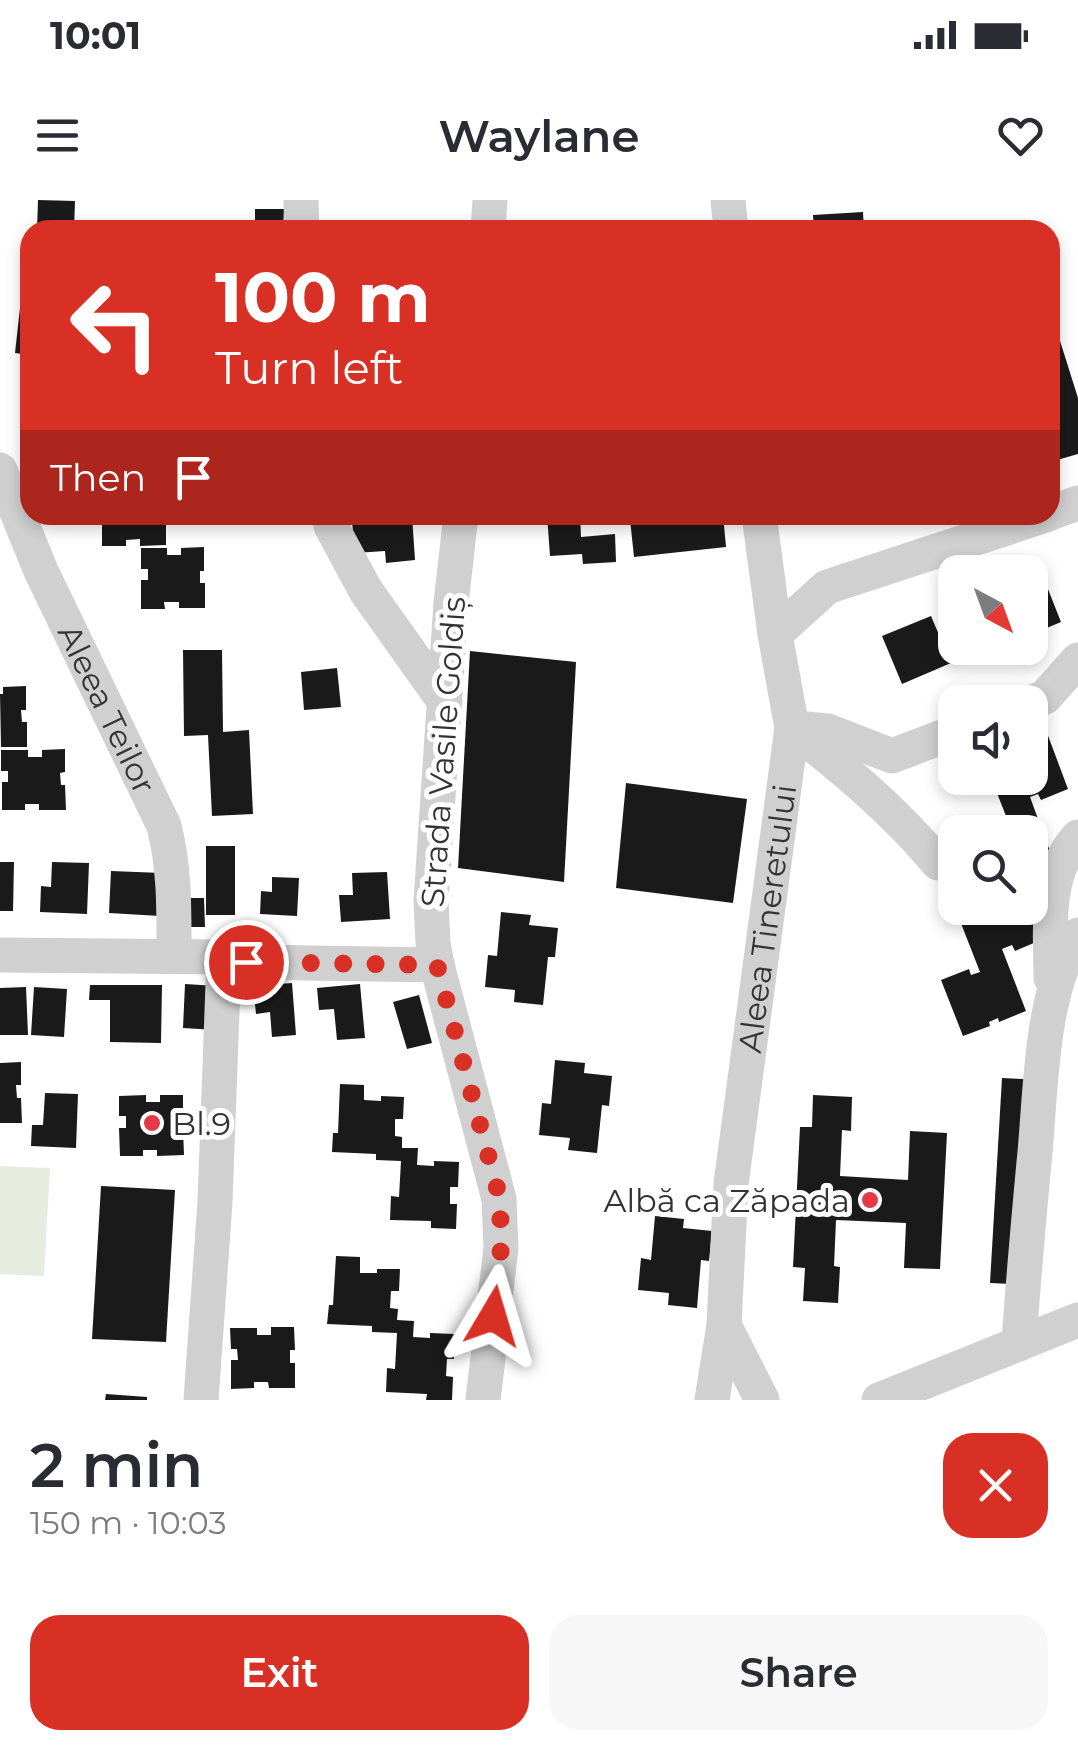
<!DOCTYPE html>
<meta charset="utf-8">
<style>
body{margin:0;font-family:Montserrat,sans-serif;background:#f7f7f7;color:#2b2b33;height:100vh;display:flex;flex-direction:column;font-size:38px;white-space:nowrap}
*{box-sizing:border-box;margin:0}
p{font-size:32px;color:#7c7c81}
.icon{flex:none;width:55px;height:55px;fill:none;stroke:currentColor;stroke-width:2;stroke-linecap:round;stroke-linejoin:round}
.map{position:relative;height:1200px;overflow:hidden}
.side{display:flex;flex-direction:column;background:#fff;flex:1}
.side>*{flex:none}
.banner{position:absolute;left:20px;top:20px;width:1040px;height:305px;border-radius:30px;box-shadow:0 5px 15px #0003;background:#d93025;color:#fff;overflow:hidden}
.needle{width:65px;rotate:139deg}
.tools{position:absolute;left:938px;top:355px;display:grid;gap:20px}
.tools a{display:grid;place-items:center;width:110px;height:110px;border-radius:20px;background:#fff;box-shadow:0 5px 15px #0003;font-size:50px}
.pin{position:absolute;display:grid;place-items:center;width:85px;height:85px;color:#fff;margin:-42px;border:5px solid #fff;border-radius:50%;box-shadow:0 2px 10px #0007}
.me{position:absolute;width:110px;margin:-55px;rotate:7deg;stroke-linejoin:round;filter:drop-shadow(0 0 8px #0008)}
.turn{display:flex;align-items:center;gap:35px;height:210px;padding:0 30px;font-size:45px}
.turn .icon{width:130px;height:130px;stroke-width:2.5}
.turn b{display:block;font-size:70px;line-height:85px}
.then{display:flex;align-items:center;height:95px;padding:0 30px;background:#0003;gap:20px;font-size:38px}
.round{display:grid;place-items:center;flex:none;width:105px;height:105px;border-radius:30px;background:#f7f7f7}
.headline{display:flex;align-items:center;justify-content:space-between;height:170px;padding:0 30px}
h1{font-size:60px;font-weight:600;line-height:75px}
.button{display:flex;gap:20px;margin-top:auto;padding:20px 30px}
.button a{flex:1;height:115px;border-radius:30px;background:#d93025;color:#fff;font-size:40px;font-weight:600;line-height:115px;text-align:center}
.button a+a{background:#f7f7f7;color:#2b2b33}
.status{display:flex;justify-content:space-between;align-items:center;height:70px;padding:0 50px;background:#fff;direction:ltr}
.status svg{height:28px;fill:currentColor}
header{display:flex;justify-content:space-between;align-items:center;height:130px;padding:0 30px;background:#fff;font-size:45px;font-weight:600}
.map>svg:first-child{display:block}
</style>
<div class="status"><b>10:01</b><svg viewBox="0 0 49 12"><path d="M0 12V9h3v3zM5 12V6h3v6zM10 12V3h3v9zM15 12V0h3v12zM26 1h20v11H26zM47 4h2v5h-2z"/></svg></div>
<header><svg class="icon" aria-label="menu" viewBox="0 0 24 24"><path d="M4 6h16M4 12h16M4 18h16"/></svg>Waylane<svg class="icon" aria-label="heart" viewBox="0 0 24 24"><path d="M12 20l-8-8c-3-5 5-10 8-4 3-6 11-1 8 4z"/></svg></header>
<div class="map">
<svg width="1078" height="1200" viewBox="0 0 1078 1200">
<rect width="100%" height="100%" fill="#fff"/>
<!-- green -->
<polygon fill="#e6ecdf" points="0,966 50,968 44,1076 0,1074"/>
<!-- building -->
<g fill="#1a1a1a">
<polygon points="38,0 75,1 74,30 37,30"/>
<polygon points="255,9 284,9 283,30 255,30"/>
<polygon points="863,12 864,30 814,30 813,15"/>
<polygon points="164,24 195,26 195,30 163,30"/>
<polygon points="20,108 30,109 30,155 15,153"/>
<polygon points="1050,109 1078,198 1078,254 1050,262"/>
<polygon points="109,315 161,315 161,321 166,321 166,345 140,346 140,339 126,340 126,346 102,346 102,318 109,318"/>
<polygon points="361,315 412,315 415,360 386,363 385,351 355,353 352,321 361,320"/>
<polygon points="547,315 580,315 581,337 615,334 616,362 583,364 582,354 550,356"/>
<polygon points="669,315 723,315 726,347 634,357 630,319"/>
<polygon points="865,315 894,315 894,321 866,323"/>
<polygon points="204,347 204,371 200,371 200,383 205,383 205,408 179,408 179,402 164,402 165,409 141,409 141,380 148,380 148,369 141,369 141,348 167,348 167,355 181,355 181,348"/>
<polygon points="1042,374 1061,422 1030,435 1030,379"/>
<polygon points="931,416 951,463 902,484 882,436"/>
<polygon points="183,450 222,450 223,532 249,530 253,614 212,616 208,535 184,536"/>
<polygon points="470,451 576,462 564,682 458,668"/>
<polygon points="337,468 341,507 304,510 301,472"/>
<polygon points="26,486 26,510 21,510 22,522 27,522 27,547 1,547 0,494 3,494 3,487"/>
<polygon points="1047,533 1068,589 1041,600 1038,594 1030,597 1055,665 1030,674 1030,632 969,632 968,629 994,619 996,626 1008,621 991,578 1030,578 1030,540"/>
<polygon points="65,549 65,572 60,573 61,585 65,585 66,610 39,610 39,604 25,604 25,610 2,610 2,582 8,582 8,571 1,571 1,550 28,550 28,557 42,557 42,550"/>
<polygon points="626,583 747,599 733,703 616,688"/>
<rect x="206" y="646" width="29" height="69"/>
<polygon points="0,662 14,662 13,711 0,711"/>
<polygon points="52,662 89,663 87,714 40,712 41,686 51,687"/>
<polygon points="111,671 162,673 160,716 109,713"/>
<polygon points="387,672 390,719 341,722 339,695 353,695 352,673"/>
<polygon points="272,677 299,678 297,716 260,714 261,691 272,692"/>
<polygon points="181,698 204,698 205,727 181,727"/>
<polygon points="955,708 1028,708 1041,740 1015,751 1012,745 1002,749 1026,811 999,822 998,818 989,822 990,826 963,836 941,780 969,769 971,775 980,772"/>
<polygon points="501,712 531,715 529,725 558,728 555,757 548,757 543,805 514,802 515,790 485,787 488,755 497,756"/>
<polygon points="292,783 296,835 272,837 270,812 256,814 253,786"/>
<polygon points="185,784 217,786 215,830 183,828"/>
<polygon points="360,784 365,838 337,840 334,809 319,810 317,788"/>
<polygon points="90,785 162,785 161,843 110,842 110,800 89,800"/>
<polygon points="26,787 28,835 0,835 0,788"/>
<polygon points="34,787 67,789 64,837 31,835"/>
<polygon points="419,795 432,843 407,849 393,802"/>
<polygon points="555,860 585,863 584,873 612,876 609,906 602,905 597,953 568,950 570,938 539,935 542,903 551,904"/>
<polygon points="21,862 21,885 16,885 17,898 21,898 22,923 0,923 0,863"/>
<polygon points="1002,878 1024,879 1012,1084 990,1083"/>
<polygon points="340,884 364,885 364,900 381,901 381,896 404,897 403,919 395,919 395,936 402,937 402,948 418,948 417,965 434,966 434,961 459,962 458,987 450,987 450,1004 457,1004 456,1029 431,1028 431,1021 390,1020 391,996 399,997 401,961 376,960 376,954 332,952 333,933 338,933"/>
<polygon points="45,893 78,894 76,948 31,946 32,925 43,925"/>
<polygon points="146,895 146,902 160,902 160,895 183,895 183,918 178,918 178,930 183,930 184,955 157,956 157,950 143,950 143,956 120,956 119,928 126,928 126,916 119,916 119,896"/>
<polygon points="813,895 852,897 851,931 842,930 840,976 908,980 910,931 947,933 940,1069 904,1068 906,1023 836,1020 834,1066 840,1067 838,1103 803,1101 805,1068 793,1067 800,927 812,927"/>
<polygon points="101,986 175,990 166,1142 92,1139"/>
<polygon points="655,1016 684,1019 683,1028 712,1031 709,1061 701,1060 697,1108 668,1105 669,1093 638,1090 641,1058 651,1060"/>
<polygon points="336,1056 360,1057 360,1073 377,1073 377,1069 400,1069 399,1091 391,1091 390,1108 398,1109 397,1120 414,1121 413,1137 430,1138 430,1133 454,1134 454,1159 447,1159 446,1176 453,1177 452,1200 426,1200 427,1194 386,1192 387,1168 395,1169 397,1133 372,1132 372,1126 327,1124 329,1105 333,1105"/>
<polygon points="271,1127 294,1127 295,1150 290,1150 290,1163 295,1163 295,1188 269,1188 268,1182 254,1182 254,1188 231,1189 231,1160 238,1160 237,1149 231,1149 230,1128 257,1128 257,1135 271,1135"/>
<polygon points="106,1194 147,1197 147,1200 105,1200"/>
</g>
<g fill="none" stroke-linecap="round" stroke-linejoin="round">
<!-- minor -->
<g stroke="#d0d0d0" stroke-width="35">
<polyline points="301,0 302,30"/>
<polyline points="728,0 731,30"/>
<polyline points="488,30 490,0"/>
<path id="s1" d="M 0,270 L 41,371 L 164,626 C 175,669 174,712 174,756"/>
<polyline points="1050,313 1078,303"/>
<polyline points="329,315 331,326 366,391 445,502"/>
<polyline points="461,315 451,403 431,701 433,743 437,765 499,999 501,1048 483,1200"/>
<polyline points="775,434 827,387 1046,315"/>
<polyline points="1030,503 1045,497 1078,460"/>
<path d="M 792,528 C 844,569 896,612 938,663"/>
<polyline points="795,528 828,531 892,556 955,532"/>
<polyline points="0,755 224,757 215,1002 201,1200"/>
<polyline points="246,762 437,765"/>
<path d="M 1051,778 C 1051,730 1043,676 1078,637"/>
<polyline points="724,1125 762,1200"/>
<path d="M 1019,1144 C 1023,1080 1029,1016 1035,952 C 1041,887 1041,790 1078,735"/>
<path id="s2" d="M 712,1200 L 724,1125 L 731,984 L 792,528 L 775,434 L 759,315"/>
<polyline points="879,1200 1078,1120"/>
</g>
</g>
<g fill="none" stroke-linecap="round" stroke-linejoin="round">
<!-- route -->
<polyline stroke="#d93025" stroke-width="18" stroke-dasharray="0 32.4" points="246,762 437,765 500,999 501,1048 493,1116"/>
</g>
<!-- markers -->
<g fill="#e63946" stroke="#fff" stroke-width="4">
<circle cx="152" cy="923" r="10"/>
<circle cx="870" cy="1000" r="10"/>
</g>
<g text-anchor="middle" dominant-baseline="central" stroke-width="10" stroke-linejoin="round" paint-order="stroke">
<!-- street labels -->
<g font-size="32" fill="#333" stroke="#fff">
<text stroke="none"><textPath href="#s1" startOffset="262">Aleea Teilor</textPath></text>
<text transform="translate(443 552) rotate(-86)">Strada Vasile Goldiș</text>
<text stroke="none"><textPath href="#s2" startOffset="485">Aleea Tineretului</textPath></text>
</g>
<!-- poi labels -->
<g font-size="32" fill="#333" stroke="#fff" text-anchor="start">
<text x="172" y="923">Bl.9</text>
<text x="850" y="1000" text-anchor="end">Albă ca Zăpada</text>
</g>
</g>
</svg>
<div class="tools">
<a><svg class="needle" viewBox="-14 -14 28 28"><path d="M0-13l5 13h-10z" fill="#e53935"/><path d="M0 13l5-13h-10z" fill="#7c7c81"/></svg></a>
<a><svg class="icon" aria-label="sound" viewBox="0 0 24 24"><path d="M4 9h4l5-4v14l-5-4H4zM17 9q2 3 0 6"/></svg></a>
<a><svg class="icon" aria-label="search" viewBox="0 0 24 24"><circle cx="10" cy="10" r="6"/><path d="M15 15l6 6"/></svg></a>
</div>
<div class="pin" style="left:246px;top:762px;background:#d93025"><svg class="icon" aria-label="arrive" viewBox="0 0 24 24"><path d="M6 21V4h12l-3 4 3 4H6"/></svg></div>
<svg class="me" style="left:493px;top:1116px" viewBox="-20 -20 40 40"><path d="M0-17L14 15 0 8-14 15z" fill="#d93025" stroke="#fff" stroke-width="4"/></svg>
<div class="banner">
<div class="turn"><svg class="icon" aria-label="left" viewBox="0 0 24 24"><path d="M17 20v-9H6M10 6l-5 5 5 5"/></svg><div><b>100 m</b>Turn left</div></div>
<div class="then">Then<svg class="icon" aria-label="arrive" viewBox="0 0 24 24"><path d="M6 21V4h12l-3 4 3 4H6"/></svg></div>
</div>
</div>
<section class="side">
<div class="headline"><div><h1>2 min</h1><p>150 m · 10:03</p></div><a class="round" style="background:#d93025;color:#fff"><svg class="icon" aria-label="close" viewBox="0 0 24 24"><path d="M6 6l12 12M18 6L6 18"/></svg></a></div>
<div class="button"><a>Exit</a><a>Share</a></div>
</section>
